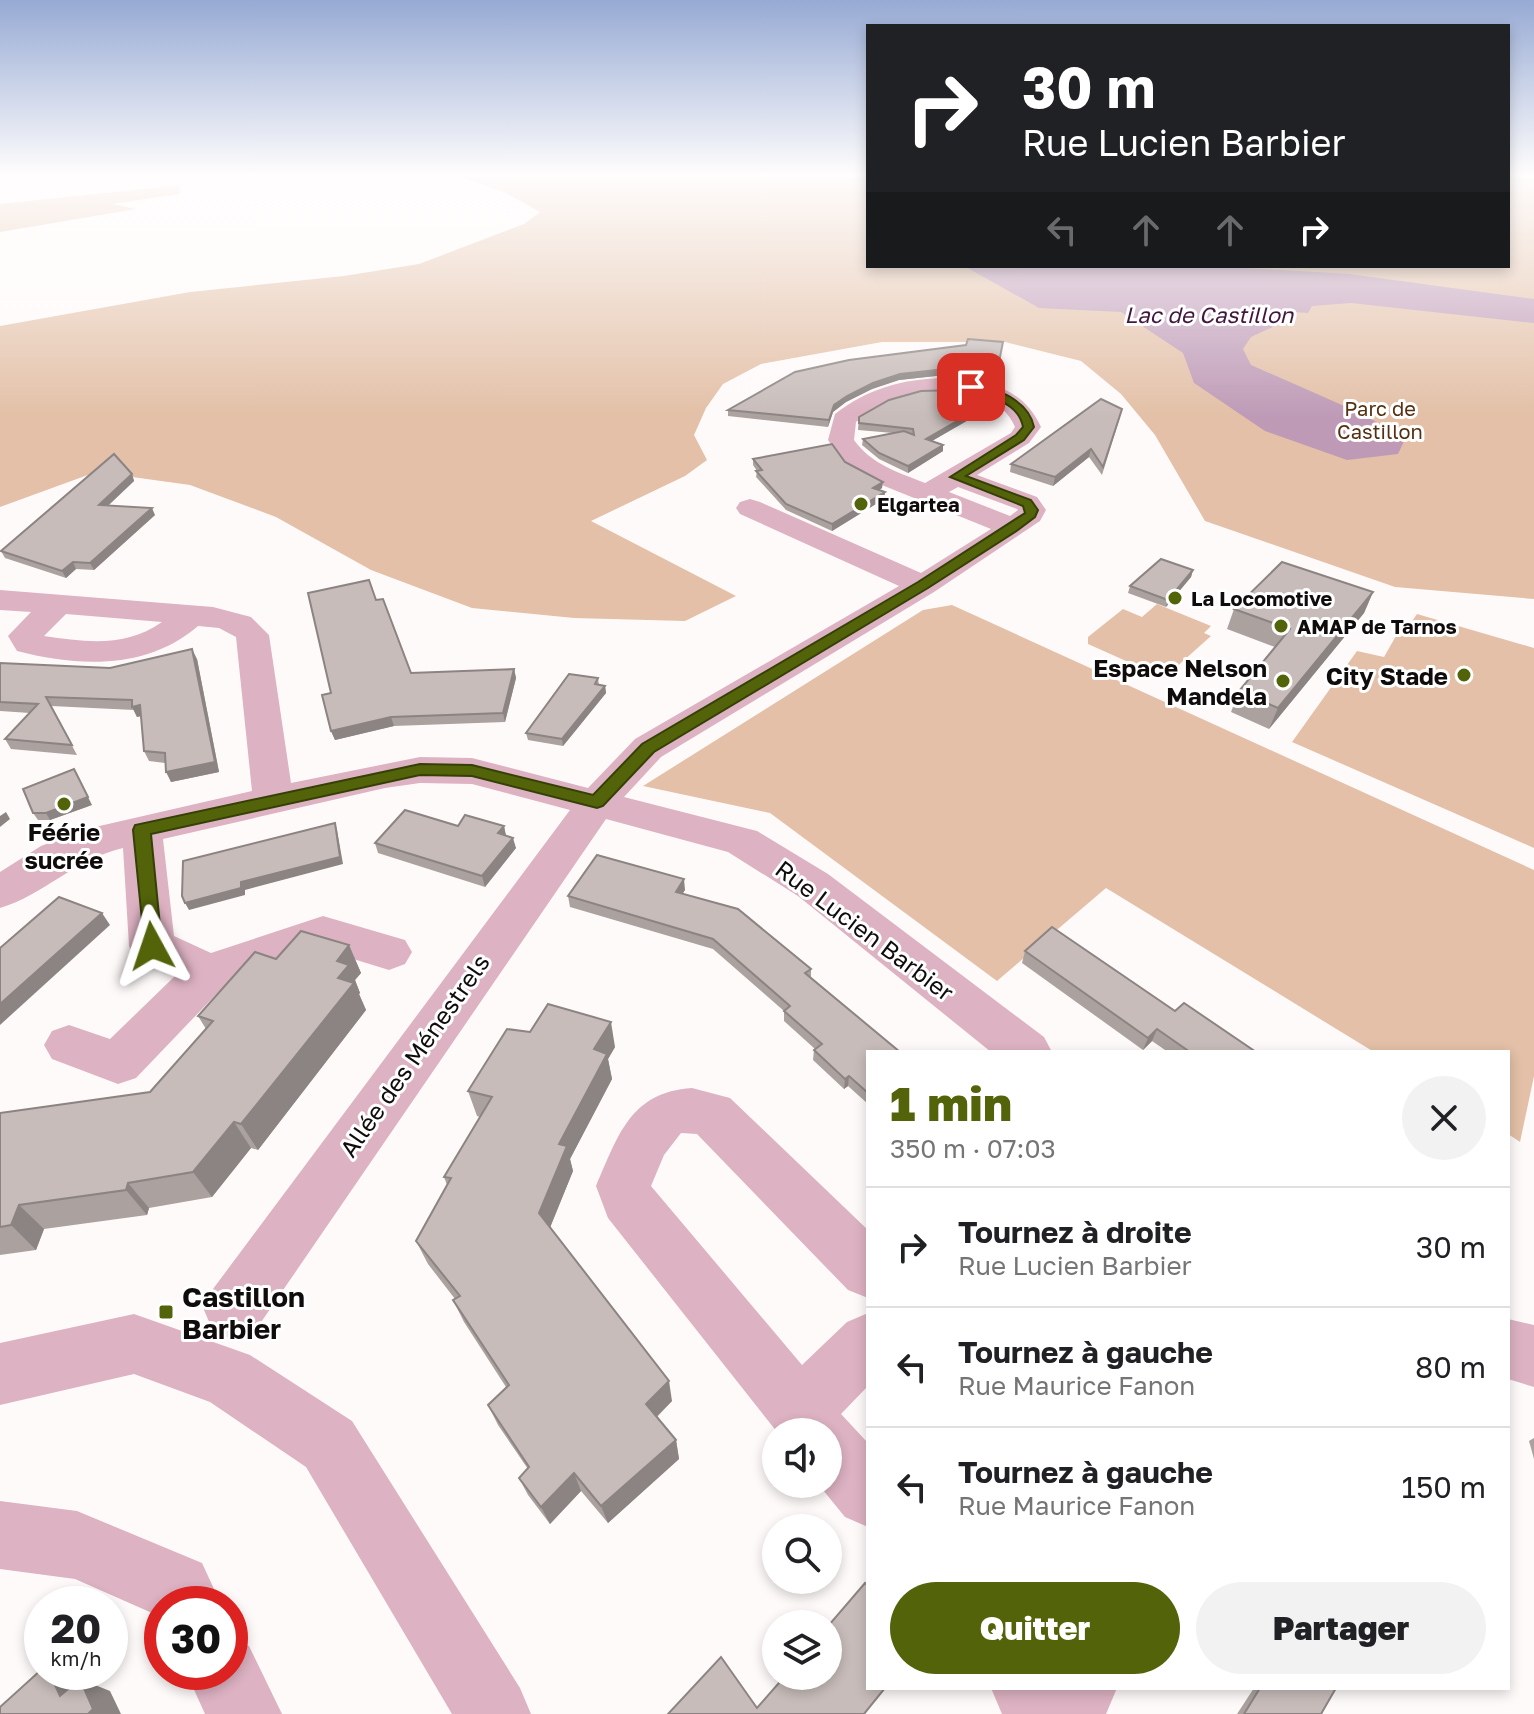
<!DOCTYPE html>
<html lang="fr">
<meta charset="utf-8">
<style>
body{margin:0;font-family:"Golos Text",sans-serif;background:#f2f2f2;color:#202124;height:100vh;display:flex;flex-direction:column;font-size:30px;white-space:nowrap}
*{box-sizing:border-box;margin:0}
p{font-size:26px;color:#757577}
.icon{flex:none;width:44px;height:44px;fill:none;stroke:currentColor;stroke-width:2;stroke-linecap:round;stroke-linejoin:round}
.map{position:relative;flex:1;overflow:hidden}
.panel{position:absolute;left:866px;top:1050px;width:644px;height:640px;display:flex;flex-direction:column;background:#fff;border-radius:0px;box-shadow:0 4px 12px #0003}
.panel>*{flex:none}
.top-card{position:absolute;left:866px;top:24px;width:644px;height:244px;border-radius:0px;box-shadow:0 4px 12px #0003;background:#202124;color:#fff;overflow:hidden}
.controls{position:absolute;left:762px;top:1418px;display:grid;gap:16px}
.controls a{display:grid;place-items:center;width:80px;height:80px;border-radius:50%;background:#fff;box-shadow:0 4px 12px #0003;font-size:40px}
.speed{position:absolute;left:24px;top:1586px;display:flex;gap:16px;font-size:40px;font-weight:700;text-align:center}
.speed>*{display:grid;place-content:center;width:104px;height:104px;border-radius:50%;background:#fff;box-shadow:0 4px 12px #0003;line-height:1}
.speed small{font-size:20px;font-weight:400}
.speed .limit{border:12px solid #d22;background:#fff;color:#111}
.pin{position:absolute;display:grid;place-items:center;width:68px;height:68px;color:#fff;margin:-34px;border-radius:16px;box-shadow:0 4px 12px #0006}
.me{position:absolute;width:88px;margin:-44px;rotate:355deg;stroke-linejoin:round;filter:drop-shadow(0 0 6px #0008)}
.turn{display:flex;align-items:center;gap:28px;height:168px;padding:0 24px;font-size:36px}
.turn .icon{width:104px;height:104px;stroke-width:2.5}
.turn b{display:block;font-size:56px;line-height:68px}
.lanes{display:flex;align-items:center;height:76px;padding:0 24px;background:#0003;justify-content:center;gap:40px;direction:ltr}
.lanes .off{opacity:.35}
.round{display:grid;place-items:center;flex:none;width:84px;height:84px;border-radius:42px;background:#f2f2f2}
.overview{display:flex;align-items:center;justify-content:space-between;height:136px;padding:0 24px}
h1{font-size:48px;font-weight:800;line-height:60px;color:#526309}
.button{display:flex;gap:16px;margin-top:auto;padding:16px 24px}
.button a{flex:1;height:92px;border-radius:48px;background:#526309;color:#fff;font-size:32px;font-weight:800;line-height:92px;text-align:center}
.button a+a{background:#f2f2f2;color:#202124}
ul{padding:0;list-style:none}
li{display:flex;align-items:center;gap:24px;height:120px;padding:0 24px;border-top:2px solid #e0e0e0}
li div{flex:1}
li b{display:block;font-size:30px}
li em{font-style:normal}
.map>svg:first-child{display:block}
</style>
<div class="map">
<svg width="1534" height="1714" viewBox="0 0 1534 1714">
<rect width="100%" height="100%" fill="#fffafa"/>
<!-- green -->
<g fill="#e3c0a7">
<polygon points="462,177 868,177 868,266 1508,266 1508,177 1534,177 1534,599 1395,587 1205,521 1155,435 1121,394 1081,361 1005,342 882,342 761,364 723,384 706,408 694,435 707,460 685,476 591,521 736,596 685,621 574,618 472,608 371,570 276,517 190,485 96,472 0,507 0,326 190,292 344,276 419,264 524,224 540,212 506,193"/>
<polygon points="181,185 179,194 112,204 136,209 0,232 0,204"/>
<polygon points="1157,604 1211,626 1204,633 1211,636 1164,678 1088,644 1088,637 1123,609 1142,617"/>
<polygon points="952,605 1534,870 1534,1076 1520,1142 1508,1134 1508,1052 1374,1052 1106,888 997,981 770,813 643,786 923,610"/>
<polygon points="1417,614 1534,648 1534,848 1292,742 1357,651 1384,657 1400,629 1406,630"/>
</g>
<!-- water -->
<polygon fill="#be9ab6" points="964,266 1215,266 1349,274 1534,299 1534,323 1351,303 1312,306 1308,313 1279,311 1277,325 1251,337 1243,349 1251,365 1351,409 1406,437 1398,454 1347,460 1265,431 1194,383 1183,353 1121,312 1039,308"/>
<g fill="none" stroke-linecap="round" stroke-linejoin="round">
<!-- minor -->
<g fill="#ddb2c2" fill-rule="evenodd">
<path d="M 945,378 C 987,381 1022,386 1041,427 L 1029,443 L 977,475 L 1037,497 L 1046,510 L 1040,521 L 934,592 L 661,757 L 624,797 L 757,831 L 828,874 L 1044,1037 L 1052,1052 L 991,1052 L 798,896 L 728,852 L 606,819 L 255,1331 L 234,1340 L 213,1331 L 204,1310 L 213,1289 L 570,810 L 472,784 L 420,783 L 385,788 L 163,839 L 174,936 L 211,953 L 323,916 L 405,940 L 412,952 L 405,964 L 389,970 L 324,950 L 225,985 L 136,1078 L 118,1084 L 52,1059 L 44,1045 L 52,1031 L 69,1025 L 110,1039 L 175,976 L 136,958 L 129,946 L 123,848 C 73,860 44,895 0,908 L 0,872 L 41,846 L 82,830 L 252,791 L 236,637 L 219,628 L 198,626 C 147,670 79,667 17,651 L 8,636 L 31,612 L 0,610 L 0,590 L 213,607 L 251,617 L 269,635 L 291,783 L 420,757 L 472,758 L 588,788 L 635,739 L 899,586 L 740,514 L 736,508 L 740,502 L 750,499 L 760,502 L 921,573 L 991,529 L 862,477 L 846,466 L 828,440 L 835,414 C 869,388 902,379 945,378 ZM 945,392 C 973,394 1003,398 1015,427 L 1011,433 L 925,483 C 898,472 872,465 854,440 L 856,422 C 885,400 909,393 945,392 ZM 958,487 L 1017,509 L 1018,510 L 1010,516 L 949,492 ZM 66,614 L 162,622 C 125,648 86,642 44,636 Z"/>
<path d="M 692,1088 L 730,1098 L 868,1230 L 868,1298 L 848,1290 L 697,1134 L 681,1133 L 664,1155 L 651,1186 L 802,1365 L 847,1322 L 868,1313 L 868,1386 L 841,1414 L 868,1443 L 868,1527 L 845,1517 L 818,1484 L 828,1484 L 828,1432 L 777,1432 L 608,1218 L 596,1186 C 618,1136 630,1092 692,1088 Z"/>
<polygon points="134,1314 250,1355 352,1421 520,1688 531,1714 452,1714 306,1467 210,1402 134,1374 0,1405 0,1343"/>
<polygon points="1508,1319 1534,1325 1534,1387 1508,1379"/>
<polygon points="0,1501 77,1511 202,1563 221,1604 162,1604 162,1629 152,1613 75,1579 0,1569"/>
<polygon points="230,1638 249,1646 282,1714 205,1714 186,1672 230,1672"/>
<polygon points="991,1688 1117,1688 1106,1714 1002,1714"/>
</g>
</g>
<!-- wall -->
<g fill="#aba29f">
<polygon points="1003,342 995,383 945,375 899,380 872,389 846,402 833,412 828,427 728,416 728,410"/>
<polygon points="991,399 989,408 932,441 943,445 943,451 908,473 879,459 862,445 863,439 893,433 858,430 859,417"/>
<polygon points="1120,417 1102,475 1089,457 1053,486 1010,472 1011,464"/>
<polygon points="753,459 845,462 882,488 879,490 885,492 884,499 832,531 786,510 756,477 757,471 753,465"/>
<polygon points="132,474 134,481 109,505 155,515 94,570 76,569 66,578 5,558 1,551"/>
<polygon points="1193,570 1191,577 1166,607 1128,593 1130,586"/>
<polygon points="1373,592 1364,613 1269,729 1231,712 1239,691 1275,647 1227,629 1234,609"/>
<polygon points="376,600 411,673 514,669 516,678 505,722 394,726 335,740 331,731"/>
<polygon points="197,659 219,772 171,782 165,763 149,761 144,751 141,716 137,717 134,710 51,706 77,755 11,749 5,739 30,713 0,711 0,663 110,668"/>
<polygon points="598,678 599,685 605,686 606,693 563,746 528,740 526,733"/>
<polygon points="92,805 50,820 38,820 33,813"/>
<polygon points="458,826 504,826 506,836 516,848 485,887 378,853 375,843"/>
<polygon points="685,890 682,894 811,969 811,978 868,1052 868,1104 848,1086 844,1089 813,1060 814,1050 815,1049 784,1021 784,1011 713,949 570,907 568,896"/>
<polygon points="349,945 361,973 355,980 360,993 359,994 366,1010 258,1150 251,1148 212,1197 149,1208 147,1215 44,1229 36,1250 0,1255 0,1113 150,1092 206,1029 198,1016 276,959"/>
<polygon points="1025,951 1175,1011 1256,1052 1168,1052 1152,1041 1143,1050 1022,963"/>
<polygon points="615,1047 608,1059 612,1079 570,1159 573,1171 550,1228 672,1401 657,1417 676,1440 679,1459 608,1523 581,1491 550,1524 528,1495 519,1478 528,1469 498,1425 488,1405 506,1387 464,1322 453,1300 455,1299 428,1264 416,1241 447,1185 444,1177 480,1117 477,1116 468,1091"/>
<polygon points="1534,1438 1534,1459 1529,1441"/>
<polygon points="1254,1688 1336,1688 1321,1714 1237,1714"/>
</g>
<!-- shaded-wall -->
<g fill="#8b8482">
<polygon points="946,369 945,375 899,380 872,389 846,402 833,412 828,427 829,420 834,405 847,396 873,383 900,374"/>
<polygon points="990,402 989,408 925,445 926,439"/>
<polygon points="943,445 943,451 908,473 908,466"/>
<polygon points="1091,449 1089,457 1053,486 1055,477"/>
<polygon points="132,474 134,481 102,511 99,505"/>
<polygon points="883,482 882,488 873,494 873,488"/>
<polygon points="885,492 884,499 832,531 832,524"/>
<polygon points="152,508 155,515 94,570 90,563"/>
<polygon points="73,562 76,569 66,578 62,571"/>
<polygon points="1193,570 1191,577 1166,607 1168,600"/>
<polygon points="1373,592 1364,613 1269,729 1278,708"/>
<polygon points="192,649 197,659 219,772 171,782 166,772"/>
<polygon points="514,669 516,678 505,722 503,713"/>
<polygon points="605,686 606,693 563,746 562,739"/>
<polygon points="140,705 145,715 137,717 132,707"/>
<polygon points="391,717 394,726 335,740 331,731"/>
<polygon points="78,777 92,805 50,820 46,813"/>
<polygon points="6,812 10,819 0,827 0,816"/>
<polygon points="335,823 337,830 343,864 245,890 245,895 189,910 185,903 241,882"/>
<polygon points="504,826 506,836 498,833"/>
<polygon points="513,838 516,848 485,887 482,876"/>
<polygon points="684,879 685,890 677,902 676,892"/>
<polygon points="102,913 110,925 0,1025 0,1004"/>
<polygon points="349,945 361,973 355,980 360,993 359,994 366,1010 258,1150 241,1124 338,978 337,961"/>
<polygon points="611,1022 615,1047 608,1059 612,1079 570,1159 573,1171 546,1237 539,1213 559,1144 594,1049"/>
<polygon points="1157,1029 1152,1041 1143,1050 1148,1038"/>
<polygon points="849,1076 848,1086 844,1089 845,1079"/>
<polygon points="234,1122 251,1148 212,1197 193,1172"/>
<polygon points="128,1183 149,1208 147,1215 126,1190"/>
<polygon points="19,1205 44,1229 36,1250 11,1225"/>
<polygon points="669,1381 672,1401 650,1423 646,1404"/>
<polygon points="676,1440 679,1459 608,1523 601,1506"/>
<polygon points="574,1473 581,1491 550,1524 541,1507"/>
<polygon points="49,1672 63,1672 78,1678 91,1707 60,1696"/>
<polygon points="80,1679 110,1691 121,1714 88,1714"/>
</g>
<!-- building -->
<g fill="#c7bcb9" stroke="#8b8482" stroke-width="2">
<polygon points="968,339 1003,342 996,377 946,369 900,374 873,383 847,396 834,405 829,420 728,410 795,372 849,360 966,345"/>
<polygon points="956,390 991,399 990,402 926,439 943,445 908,466 879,453 863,439 904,431 914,435 913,429 859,423 859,417 889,400 921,391"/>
<polygon points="1101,399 1122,409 1103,467 1091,449 1055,477 1011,464"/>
<polygon points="832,444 845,462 883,482 873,488 885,492 832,524 786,504 756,471 762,470 753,459"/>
<polygon points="114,454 132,474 99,505 152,508 90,563 73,562 62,571 1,551"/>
<polygon points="1161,559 1193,570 1168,600 1130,586"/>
<polygon points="1282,562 1373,592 1278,708 1239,691 1290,629 1234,609"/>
<polygon points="369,580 376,600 383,599 411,673 514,669 503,713 391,717 331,731 322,695 331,693 308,593"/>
<polygon points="192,649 215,762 166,772 165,753 144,751 140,705 132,707 132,700 46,697 72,745 5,739 38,704 0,702 0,663 110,668"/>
<polygon points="569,674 598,678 595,684 605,686 562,739 526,733"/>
<polygon points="74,769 88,797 46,813 33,813 23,789"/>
<polygon points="405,810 458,826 465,815 504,826 498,833 513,838 482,876 375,843"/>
<polygon points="335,823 340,857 241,882 241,888 185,903 182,896 183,861"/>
<polygon points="597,855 684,879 676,892 738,909 811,969 805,973 900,1052 868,1052 868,1093 849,1076 845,1079 814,1050 822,1044 784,1011 790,1006 713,939 568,896"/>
<polygon points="59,897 102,913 0,1004 0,948"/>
<polygon points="1052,927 1175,1011 1184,1003 1256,1052 1190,1052 1157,1029 1148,1038 1025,951"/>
<polygon points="301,931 349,945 337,961 349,965 338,978 354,983 241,1124 234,1122 193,1172 128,1183 126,1190 19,1205 11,1225 0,1227 0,1113 150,1092 213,1021 198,1016 255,952 276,959"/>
<polygon points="548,1004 611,1022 594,1049 607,1054 559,1144 567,1146 539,1213 669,1381 646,1404 676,1440 601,1506 574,1473 541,1507 519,1478 529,1467 488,1405 509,1385 453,1300 460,1296 416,1241 451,1178 444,1177 492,1097 468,1091 507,1029 530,1032"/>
<polygon points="865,1583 868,1586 868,1688 885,1688 864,1714 668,1714 721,1657 757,1708 785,1676 828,1676 828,1626"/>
<polygon points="42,1669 42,1672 49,1672 60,1696 80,1679 93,1709 88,1714 0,1714 0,1707"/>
<polygon points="1260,1688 1336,1688 1321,1714 1244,1714"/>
</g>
<!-- sky -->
<linearGradient id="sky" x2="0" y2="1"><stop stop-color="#97aad4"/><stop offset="0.42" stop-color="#fffdfd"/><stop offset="1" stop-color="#fffdfd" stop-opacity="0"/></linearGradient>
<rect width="1534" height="417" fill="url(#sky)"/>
<!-- route -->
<path fill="#526309" stroke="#354006" stroke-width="2" d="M 968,385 C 993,384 1029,401 1034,427 L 1024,440 L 966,476 L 1031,500 L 1038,510 L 1035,517 L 1018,530 L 928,588 L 654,752 L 603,806 L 597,808 L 472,776 L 420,775 L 151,834 L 162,946 L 159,951 L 145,951 L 133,830 L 135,825 L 420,764 L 472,765 L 593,795 L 642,744 L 918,582 L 1025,513 L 1023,506 L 950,477 L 1016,435 L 1023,427 C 1018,401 990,398 968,390 Z"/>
<!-- markers -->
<g fill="#526309" stroke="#fff" stroke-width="3">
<circle cx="861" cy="504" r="8"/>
<circle cx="1175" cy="598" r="8"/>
<circle cx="1281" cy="626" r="8"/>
<circle cx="1464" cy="675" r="8"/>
<circle cx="1283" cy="681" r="8"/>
<circle cx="64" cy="804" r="8"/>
<rect x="158" y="1304" width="16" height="16" rx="4"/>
</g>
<g text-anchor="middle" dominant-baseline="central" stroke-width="6" stroke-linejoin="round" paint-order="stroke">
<!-- far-park labels -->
<g font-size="20" fill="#553011" stroke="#fff">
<text x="1380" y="408">Parc de<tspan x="1380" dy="23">Castillon</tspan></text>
</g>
<!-- far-poi labels -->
<g font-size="20" font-weight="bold" fill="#100c0c" stroke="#fff" text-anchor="start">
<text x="877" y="504">Elgartea</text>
<text x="1191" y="598">La Locomotive</text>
<text x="1297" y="626">AMAP de Tarnos</text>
</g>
<!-- far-water labels -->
<g font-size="22" font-style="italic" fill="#43163d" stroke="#fff">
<text x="1209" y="314">Lac de Castillon</text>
</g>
<!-- poi labels -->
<g font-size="24" font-weight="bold" fill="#100c0c" stroke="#fff" text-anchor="end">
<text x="1267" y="667">Espace Nelson<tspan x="1267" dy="28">Mandela</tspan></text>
<text x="1448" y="675">City Stade</text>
<text x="64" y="831" text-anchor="middle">Féérie<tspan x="64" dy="28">sucrée</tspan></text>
</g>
<!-- street labels -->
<g font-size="24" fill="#100c0c" stroke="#fff">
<text transform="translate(865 930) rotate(37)">Rue Lucien Barbier</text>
<text transform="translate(414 1055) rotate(-55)">Allée des Ménestrels</text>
</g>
<!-- near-poi labels -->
<g font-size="28" font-weight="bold" fill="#100c0c" stroke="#fff" text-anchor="start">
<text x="182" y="1296">Castillon<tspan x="182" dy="32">Barbier</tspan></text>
</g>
</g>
</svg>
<div class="controls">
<a><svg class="icon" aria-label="sound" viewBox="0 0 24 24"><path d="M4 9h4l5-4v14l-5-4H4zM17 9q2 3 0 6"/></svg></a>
<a><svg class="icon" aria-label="search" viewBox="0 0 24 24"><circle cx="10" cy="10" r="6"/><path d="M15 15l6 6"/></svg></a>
<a><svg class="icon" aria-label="layers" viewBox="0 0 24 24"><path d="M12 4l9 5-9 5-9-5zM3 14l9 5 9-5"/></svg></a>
</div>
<div class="speed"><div>20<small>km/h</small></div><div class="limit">30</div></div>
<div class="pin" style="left:971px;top:387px;background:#d93025"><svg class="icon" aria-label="arrive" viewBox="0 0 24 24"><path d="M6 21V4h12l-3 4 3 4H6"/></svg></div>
<svg class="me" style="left:152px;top:946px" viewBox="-20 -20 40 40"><path d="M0-17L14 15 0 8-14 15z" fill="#526309" stroke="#fff" stroke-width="4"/></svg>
<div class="top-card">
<div class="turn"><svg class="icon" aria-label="right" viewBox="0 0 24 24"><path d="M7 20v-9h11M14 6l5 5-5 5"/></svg><div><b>30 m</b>Rue Lucien Barbier</div></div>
<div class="lanes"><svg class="icon off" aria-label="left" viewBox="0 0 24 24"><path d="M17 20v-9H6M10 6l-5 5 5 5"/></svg><svg class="icon off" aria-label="ahead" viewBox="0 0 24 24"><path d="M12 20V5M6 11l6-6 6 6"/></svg><svg class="icon off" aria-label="ahead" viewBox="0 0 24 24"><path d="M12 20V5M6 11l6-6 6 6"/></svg><svg class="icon" aria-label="right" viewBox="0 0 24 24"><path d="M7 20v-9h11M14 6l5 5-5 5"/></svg></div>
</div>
<section class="panel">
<div class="overview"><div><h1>1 min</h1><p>350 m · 07:03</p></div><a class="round"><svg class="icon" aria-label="close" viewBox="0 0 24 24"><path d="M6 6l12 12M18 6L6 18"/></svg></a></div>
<ul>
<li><svg class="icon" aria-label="right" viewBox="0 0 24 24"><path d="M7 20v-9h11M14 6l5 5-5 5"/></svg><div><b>Tournez à droite</b><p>Rue Lucien Barbier</p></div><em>30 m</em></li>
<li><svg class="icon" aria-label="left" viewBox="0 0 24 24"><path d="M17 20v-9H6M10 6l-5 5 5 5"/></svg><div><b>Tournez à gauche</b><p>Rue Maurice Fanon</p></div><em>80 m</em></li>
<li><svg class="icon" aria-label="left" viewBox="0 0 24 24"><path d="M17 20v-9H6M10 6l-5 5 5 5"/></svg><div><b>Tournez à gauche</b><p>Rue Maurice Fanon</p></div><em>150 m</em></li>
</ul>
<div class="button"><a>Quitter</a><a>Partager</a></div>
</section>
</div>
